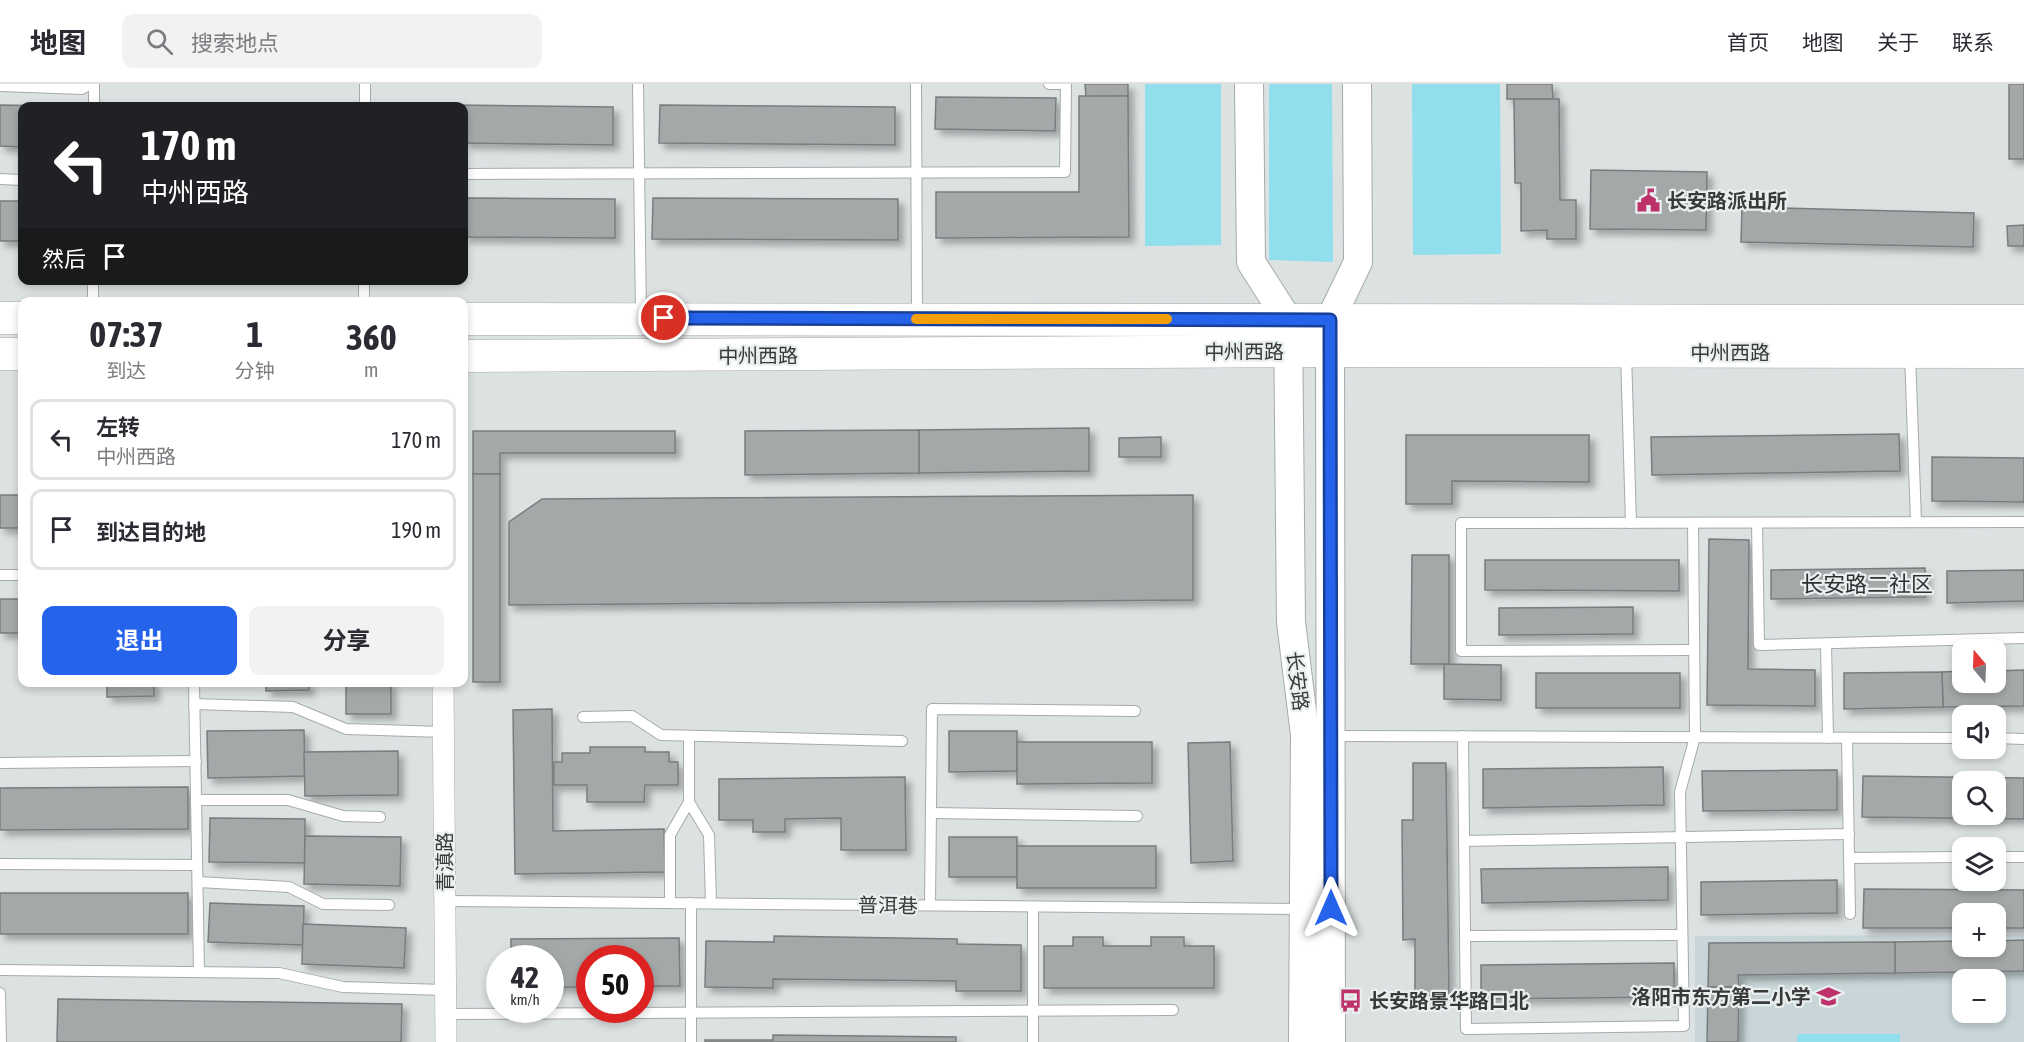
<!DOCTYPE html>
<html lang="zh">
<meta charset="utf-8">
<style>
body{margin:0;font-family:"Asap Condensed","Noto Sans SC",sans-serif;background:#f2f2f3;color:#2b2b33;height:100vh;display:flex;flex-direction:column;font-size:22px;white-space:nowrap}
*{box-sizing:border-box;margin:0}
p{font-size:20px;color:#7c7c81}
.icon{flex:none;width:33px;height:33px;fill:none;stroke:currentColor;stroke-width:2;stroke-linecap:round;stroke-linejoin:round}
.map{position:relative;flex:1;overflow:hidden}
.panel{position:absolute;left:18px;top:213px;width:450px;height:390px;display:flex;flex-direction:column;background:#fff;border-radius:12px;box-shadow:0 3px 9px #0003}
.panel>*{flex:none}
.top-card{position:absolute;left:18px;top:18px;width:450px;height:183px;border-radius:12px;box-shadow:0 3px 9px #0003;background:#202124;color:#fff;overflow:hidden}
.needle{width:39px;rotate:341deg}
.controls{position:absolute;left:1952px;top:555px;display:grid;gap:12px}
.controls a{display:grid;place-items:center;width:54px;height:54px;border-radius:12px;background:#fff;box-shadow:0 3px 9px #0003;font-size:30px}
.speed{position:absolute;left:486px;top:861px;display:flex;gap:12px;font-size:30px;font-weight:700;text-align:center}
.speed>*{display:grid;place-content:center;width:78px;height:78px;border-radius:50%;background:#fff;box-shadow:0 3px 9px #0003;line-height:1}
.speed small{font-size:15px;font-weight:400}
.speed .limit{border:9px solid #d22;background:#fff;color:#111}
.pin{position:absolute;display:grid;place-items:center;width:51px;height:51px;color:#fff;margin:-26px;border:3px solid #fff;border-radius:50%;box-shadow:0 2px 6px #0007}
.me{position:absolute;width:66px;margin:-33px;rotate:0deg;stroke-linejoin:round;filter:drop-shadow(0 0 4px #0008)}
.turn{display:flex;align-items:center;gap:21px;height:126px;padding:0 24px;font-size:27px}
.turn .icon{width:78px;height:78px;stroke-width:2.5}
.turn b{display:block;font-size:42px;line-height:51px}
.then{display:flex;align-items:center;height:57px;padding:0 24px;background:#0003;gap:12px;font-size:22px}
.eta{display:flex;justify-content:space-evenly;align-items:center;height:102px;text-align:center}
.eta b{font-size:36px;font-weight:700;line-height:42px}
.button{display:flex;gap:12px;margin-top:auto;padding:12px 24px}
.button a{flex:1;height:69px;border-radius:12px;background:#2563eb;color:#fff;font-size:24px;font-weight:700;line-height:69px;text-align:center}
.button a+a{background:#f2f2f3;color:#2b2b33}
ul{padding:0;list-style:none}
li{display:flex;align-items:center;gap:18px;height:81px;margin:0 12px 9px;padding:0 12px;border:3px solid #e1e1e2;border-radius:12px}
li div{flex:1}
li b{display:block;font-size:22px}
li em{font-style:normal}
header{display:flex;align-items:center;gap:36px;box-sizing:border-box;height:84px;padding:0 30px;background:#fff;border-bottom:2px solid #e1e1e2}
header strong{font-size:28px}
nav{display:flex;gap:33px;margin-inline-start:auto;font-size:21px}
.search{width:420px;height:54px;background:#f2f2f3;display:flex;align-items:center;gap:15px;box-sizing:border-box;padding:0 21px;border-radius:12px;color:#7c7c81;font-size:22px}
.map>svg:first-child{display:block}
</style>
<header>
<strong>地图</strong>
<div class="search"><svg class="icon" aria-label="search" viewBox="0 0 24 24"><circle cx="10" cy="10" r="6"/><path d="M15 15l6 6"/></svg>搜索地点</div>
<nav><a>首页</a><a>地图</a><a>关于</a><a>联系</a></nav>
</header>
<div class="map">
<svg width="2024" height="958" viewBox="0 0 2024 958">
<defs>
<filter id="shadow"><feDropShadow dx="5.5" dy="5.5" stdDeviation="3" flood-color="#0004"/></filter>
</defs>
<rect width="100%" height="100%" fill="#dce1e2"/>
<!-- built -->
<path fill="#c9d6d9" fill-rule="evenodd" d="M 1962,851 L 1962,862 L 1995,862 L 1995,851 L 2024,851 L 2024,958 L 1695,958 L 1695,852 ZM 1962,896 L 1995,896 L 1995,928 L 1962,928 Z"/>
<!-- green -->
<g fill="#91deec">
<polygon points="1145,0 1221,0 1221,161 1145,162"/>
<polygon points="1269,0 1332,0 1333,178 1269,176"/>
<polygon points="1412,0 1500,0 1501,170 1413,171"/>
<polygon points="1798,950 1900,950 1900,958 1797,958"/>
</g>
<!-- building -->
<g fill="#a4a8a9" stroke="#797d7e" stroke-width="1.5" fill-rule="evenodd" filter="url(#shadow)">
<polygon points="1085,0 1128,0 1128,12 1086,13"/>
<polygon points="1507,0 1552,0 1553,15 1507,15"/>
<rect x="2009" y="0" width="15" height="75"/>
<polygon points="1079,12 1128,12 1129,153 936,154 936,108 1079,108"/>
<polygon points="936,13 1056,14 1055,47 935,45"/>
<polygon points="1514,15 1559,15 1560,116 1576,116 1576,155 1547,155 1547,146 1521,147 1521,99 1515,99"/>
<polygon points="377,20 613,23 613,61 464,59 464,22 377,22"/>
<polygon points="0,21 56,22 22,22 22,63 0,62"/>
<polygon points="660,21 895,23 895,61 659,59"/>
<polygon points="1591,86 1707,88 1706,146 1590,145"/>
<polygon points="464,114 615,115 615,154 464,153"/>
<polygon points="653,114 898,115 898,156 652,155"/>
<rect x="0" y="117" width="22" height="40"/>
<polygon points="1742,123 1974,129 1973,163 1741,158"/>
<polygon points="2024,141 2024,162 2008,162 2007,142"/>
<polygon points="1089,344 1089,387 919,389 919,346"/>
<polygon points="919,346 919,389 745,391 745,347"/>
<polygon points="473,347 675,347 675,369 500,369 500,390 473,390"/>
<polygon points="1899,350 1900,387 1652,391 1651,353"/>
<polygon points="1406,351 1589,351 1589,398 1452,397 1452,420 1406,420"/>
<polygon points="1161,353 1161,373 1119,373 1119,354"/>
<polygon points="1932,373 2024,374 2024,418 1932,417"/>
<rect x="473" y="390" width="27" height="208"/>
<rect x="0" y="411" width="22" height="33"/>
<polygon points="1193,411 1193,516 509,521 509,438 542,415"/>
<polygon points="1709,455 1749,456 1748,585 1815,586 1815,622 1707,621"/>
<polygon points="1412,471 1449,471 1449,580 1411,580"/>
<polygon points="1485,476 1679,476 1679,507 1485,506"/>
<polygon points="1925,484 1925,513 1771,515 1771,486"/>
<polygon points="2024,486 2024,517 1947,519 1947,487"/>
<rect x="0" y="515" width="22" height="34"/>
<polygon points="1633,523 1633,550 1499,551 1499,524"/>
<polygon points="1444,580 1501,581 1501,616 1444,615"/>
<polygon points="2024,586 2024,622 1943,623 1942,588 1962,587 1962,598 1995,598 1995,587"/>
<polygon points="1942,588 1943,623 1844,625 1844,589"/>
<rect x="1536" y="589" width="144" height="35"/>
<polygon points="107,598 154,598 154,612 107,613"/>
<polygon points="266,598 309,598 309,606 266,607"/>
<rect x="346" y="598" width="45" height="32"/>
<polygon points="552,625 553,747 664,745 665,788 515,790 513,626"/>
<polygon points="304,646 305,692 208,694 207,647"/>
<polygon points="949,647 1017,647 1017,687 949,688"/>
<polygon points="1017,658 1152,658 1152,699 1017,700"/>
<polygon points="1230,658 1233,777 1191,779 1188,659"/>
<polygon points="590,663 645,663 645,668 669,668 669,678 678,678 678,701 645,701 644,718 587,718 587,701 554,701 554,678 562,678 562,669 590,669"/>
<polygon points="398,667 398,711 305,712 304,668"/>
<polygon points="1413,679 1446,679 1449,911 1415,912 1415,855 1403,856 1402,736 1413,736"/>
<polygon points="1663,683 1664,721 1483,724 1483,685"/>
<polygon points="1837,686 1837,726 1703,727 1702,687"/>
<path d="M 1863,692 L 2024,694 L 2024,735 L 1862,733 ZM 1962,698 L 1995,698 L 1995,730 L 1962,730 Z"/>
<polygon points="905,693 906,766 841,766 841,734 785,735 785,748 753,748 753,736 719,736 719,695"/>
<polygon points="188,703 188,745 0,746 0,704"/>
<polygon points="210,734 305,735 305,779 209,778"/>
<polygon points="305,752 401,753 400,802 304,800"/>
<rect x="949" y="753" width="68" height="40"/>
<rect x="1017" y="762" width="139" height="42"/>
<polygon points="1668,783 1668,816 1482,819 1481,785"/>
<polygon points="1837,796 1837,829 1701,831 1701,798"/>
<polygon points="1864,805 2024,806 2024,844 1995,844 1995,830 1962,830 1962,844 1863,844"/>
<rect x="0" y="809" width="188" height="41"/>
<polygon points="210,819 304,822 303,861 208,858"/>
<polygon points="303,840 406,844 404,884 302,880"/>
<polygon points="774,852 957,855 957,860 1021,861 1021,907 956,907 956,897 773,895 773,904 705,903 706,857 774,858"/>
<polygon points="1073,853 1103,853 1103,862 1151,862 1151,853 1184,853 1184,862 1214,862 1214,904 1044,904 1044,862 1073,862"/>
<polygon points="679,854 680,902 640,902 640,874 590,874 590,903 550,903 550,874 511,874 511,855"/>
<polygon points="2024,856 2024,887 1895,889 1895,858 1962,857 1962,862 1995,862 1995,857"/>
<polygon points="1895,858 1895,889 1738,891 1739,903 1708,903 1709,859"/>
<polygon points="1674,879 1674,913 1481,915 1481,881"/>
<polygon points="1708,903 1739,903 1738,958 1707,958"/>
<polygon points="58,915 402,920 401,958 57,958"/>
<polygon points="773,951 956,953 956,958 705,958 705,956 773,956"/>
</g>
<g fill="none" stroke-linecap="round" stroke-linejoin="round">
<defs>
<g id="service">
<polyline points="365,0 365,22"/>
<polyline points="638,0 641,234"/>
<polyline points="916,0 917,234"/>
<polyline points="0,2 82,5 91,0"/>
<polyline points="94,22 94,0"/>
<polyline points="464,90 1065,88 1066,0 1049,0"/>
<polyline points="0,95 22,96"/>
<polyline points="93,218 93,196"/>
<polyline points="364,218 364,196"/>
<polyline points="1626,269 1631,439"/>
<polyline points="1910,270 1916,438"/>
<polyline points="1757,439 1759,561 2024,554"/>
<polyline points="0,491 22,491"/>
<polyline points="1826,560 1828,654"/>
<polyline points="1694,566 1461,567 1461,439 2024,438"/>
<polyline points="194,598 199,888"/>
<polyline points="194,620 293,623 346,645 443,648"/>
<polyline points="583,633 632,632 661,651 902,657"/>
<polyline points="689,652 689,718"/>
<polyline points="1332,652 1962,654"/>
<polyline points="1463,652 1466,945 1684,942 1680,708 1695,653 1693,439"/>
<polyline points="1847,654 1850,830"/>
<polyline points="1995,654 2024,655"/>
<polyline points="0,679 196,677"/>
<polyline points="196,716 288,716 343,732 380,733"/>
<polyline points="931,729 1137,732"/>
<polyline points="1464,757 1849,750"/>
<polyline points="1995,773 2024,773"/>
<polyline points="1849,774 1962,773"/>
<polyline points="0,780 197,781"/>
<polyline points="198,798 289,803 323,820 389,821"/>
<polyline points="445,817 1302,825"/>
<polyline points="670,819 670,751 689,718 709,751 711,819"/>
<polyline points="691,819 691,958"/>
<polyline points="930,821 932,625 1135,627"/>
<polyline points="1033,823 1033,958"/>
<polyline points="1465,852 1682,851"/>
<polyline points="0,886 279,889 343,903 445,906"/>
<polyline points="0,909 1,958"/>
<polyline points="445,930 1173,926"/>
</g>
<polyline id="minor" points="443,598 446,958"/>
<g id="secondary">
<polyline points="1249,0 1251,178 1288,236 1291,538 1305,651 1303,958"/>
<polyline points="1331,958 1330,236 1358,178 1357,0"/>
</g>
<g id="primary">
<polyline points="0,234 22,234"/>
<polyline points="464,235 2024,237"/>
<polyline points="0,270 22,270"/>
<polyline points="464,272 1331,267 2024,268"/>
</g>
</defs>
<!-- service casing -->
<use href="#service" stroke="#a6aaab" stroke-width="12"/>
<!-- minor casing -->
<use href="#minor" stroke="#a6aaab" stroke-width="22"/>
<!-- secondary casing -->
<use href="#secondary" stroke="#a6aaab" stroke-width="30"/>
<!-- primary casing -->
<use href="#primary" stroke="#a6aaab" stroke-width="33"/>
<!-- service -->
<use href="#service" stroke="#fff" stroke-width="10"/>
<!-- minor -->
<use href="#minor" stroke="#fff" stroke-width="21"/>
<!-- secondary -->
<use href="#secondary" stroke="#fff" stroke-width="28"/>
<!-- primary -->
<use href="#primary" stroke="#fff" stroke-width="32"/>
</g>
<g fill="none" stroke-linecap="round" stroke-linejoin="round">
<defs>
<polyline id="route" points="664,234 1330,236 1331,824"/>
</defs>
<!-- route casing -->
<use href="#route" stroke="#184099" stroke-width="15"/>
<!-- route -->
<use href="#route" stroke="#2563eb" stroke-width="10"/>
<!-- slow -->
<polyline stroke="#f59e0b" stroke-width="10" points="916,235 1167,235"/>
</g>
<!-- icons -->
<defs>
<symbol id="civic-bare" viewBox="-9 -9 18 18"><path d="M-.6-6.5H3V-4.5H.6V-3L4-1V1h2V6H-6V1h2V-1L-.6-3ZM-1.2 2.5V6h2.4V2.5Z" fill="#bd326b" stroke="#e9eeef" stroke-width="2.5" paint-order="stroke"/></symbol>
<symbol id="school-bare" viewBox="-9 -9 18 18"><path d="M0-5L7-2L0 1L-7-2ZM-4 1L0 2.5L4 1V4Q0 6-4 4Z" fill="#bd326b" stroke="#e9eeef" stroke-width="2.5" paint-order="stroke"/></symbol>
<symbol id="bus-bare" viewBox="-9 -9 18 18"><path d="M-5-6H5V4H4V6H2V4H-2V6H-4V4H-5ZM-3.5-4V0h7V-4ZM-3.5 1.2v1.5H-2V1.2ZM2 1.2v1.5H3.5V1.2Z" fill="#bd326b" stroke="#e9eeef" stroke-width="2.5" paint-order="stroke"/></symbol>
</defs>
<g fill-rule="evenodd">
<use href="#civic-bare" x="1632" y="100" width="33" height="33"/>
<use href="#school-bare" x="1812" y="896" width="33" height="33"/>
<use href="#bus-bare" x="1334" y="900" width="33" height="33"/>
</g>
<g text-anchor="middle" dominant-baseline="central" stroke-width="4.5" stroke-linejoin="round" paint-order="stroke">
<!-- poi labels -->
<g font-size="20" font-weight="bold" fill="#393b3b" stroke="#e9eeef" text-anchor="start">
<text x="1667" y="116">长安路派出所</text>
<text x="1811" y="912" text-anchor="end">洛阳市东方第二小学</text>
<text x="1369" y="916">长安路景华路口北</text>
</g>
<!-- street labels -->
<g font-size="20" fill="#393b3b" stroke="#e9eeef">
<text x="1244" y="267">中州西路</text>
<text x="1730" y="268">中州西路</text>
<text x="758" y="271">中州西路</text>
<text transform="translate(1298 597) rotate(83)">长安路</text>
<text transform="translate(444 778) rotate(-90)">青滇路</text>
<text transform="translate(888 821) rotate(1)">普洱巷</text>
</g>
<!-- quarter labels -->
<g font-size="22" fill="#2c3031" stroke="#e9eeef">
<text x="1867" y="500">长安路二社区</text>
</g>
</g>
</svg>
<div class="controls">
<a><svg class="needle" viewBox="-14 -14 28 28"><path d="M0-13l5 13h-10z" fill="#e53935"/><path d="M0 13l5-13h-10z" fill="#7c7c81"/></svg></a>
<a><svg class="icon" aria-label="sound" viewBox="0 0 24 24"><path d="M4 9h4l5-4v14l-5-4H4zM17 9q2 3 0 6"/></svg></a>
<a><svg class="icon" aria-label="search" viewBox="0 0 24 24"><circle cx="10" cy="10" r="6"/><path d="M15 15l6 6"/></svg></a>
<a><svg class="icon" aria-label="layers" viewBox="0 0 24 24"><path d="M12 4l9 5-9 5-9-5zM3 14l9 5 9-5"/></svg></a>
<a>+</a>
<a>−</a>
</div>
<div class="speed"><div>42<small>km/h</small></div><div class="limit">50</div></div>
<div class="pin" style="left:664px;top:234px;background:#d93025"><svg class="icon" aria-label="arrive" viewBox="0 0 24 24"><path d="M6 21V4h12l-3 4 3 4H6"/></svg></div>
<svg class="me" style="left:1331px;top:824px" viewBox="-20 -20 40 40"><path d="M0-17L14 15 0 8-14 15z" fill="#2563eb" stroke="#fff" stroke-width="4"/></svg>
<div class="top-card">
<div class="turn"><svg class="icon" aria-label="left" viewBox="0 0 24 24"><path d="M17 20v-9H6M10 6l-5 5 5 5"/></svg><div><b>170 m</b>中州西路</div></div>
<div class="then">然后<svg class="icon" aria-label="arrive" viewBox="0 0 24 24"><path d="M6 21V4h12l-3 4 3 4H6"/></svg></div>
</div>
<section class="panel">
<div class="eta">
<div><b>07:37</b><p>到达</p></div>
<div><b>1</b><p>分钟</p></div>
<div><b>360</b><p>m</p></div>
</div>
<ul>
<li><svg class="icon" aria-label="left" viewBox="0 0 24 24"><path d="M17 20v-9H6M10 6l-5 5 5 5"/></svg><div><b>左转</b><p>中州西路</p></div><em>170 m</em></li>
<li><svg class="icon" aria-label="arrive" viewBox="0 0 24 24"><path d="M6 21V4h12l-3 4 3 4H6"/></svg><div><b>到达目的地</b></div><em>190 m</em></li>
</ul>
<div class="button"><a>退出</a><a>分享</a></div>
</section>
</div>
